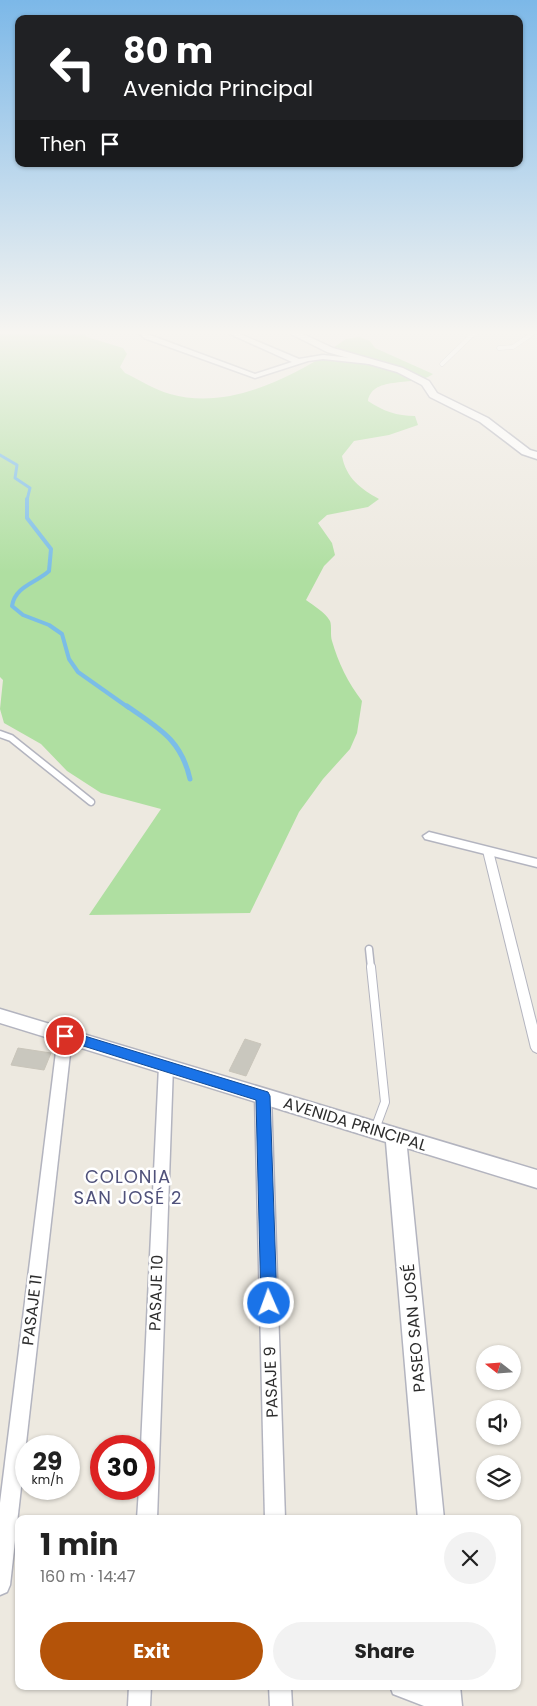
<!DOCTYPE html>
<meta charset="utf-8">
<style>
body{margin:0;font-family:Poppins,sans-serif;background:#f2f2f2;color:#222;height:100vh;display:flex;flex-direction:column;font-size:19px;white-space:nowrap}
*{box-sizing:border-box;margin:0}
p{font-size:16px;color:#767676}
.icon{flex:none;width:28px;height:28px;fill:none;stroke:currentColor;stroke-width:2;stroke-linecap:round;stroke-linejoin:round}
.map{position:relative;flex:1;overflow:hidden}
.panel{position:absolute;left:15px;top:1515px;width:506px;height:175px;display:flex;flex-direction:column;background:#fff;border-radius:10px;box-shadow:0 1px 4px #0004}
.panel>*{flex:none}
.hud{position:absolute;left:15px;top:15px;width:508px;height:152px;border-radius:10px;box-shadow:0 1px 4px #0004;background:#202124;color:#fff;overflow:hidden}
.needle{width:32px;rotate:287deg}
.controls{position:absolute;left:476px;top:1345px;display:grid;gap:10px}
.controls a{display:grid;place-items:center;width:45px;height:45px;border-radius:50%;background:#fff;box-shadow:0 1px 4px #0004;font-size:25px}
.speed{position:absolute;left:15px;top:1435px;display:flex;gap:10px;font-size:25px;font-weight:700;text-align:center}
.speed>*{display:grid;place-content:center;width:65px;height:65px;border-radius:50%;background:#fff;box-shadow:0 1px 4px #0004;line-height:1}
.speed small{font-size:12px;font-weight:400}
.speed .limit{border:8px solid #d22;background:#fff;color:#111}
.pin{position:absolute;display:grid;place-items:center;width:42px;height:42px;color:#fff;margin:-21px;border:2px solid #fff;border-radius:50%;box-shadow:0 1px 5px #0007}
.me{position:absolute;width:55px;margin:-28px;rotate:358deg;stroke-linejoin:round;filter:drop-shadow(0 0 4px #0008)}
.turn{display:flex;align-items:center;gap:18px;height:105px;padding:0 25px;font-size:22px}
.turn .icon{width:65px;height:65px;stroke-width:2.5}
.turn b{display:block;font-size:35px;line-height:42px}
.then{display:flex;align-items:center;height:48px;padding:0 25px;background:#0003;gap:10px;font-size:19px}
.round{display:grid;place-items:center;flex:none;width:52px;height:52px;border-radius:26px;background:#f2f2f2}
.overview{display:flex;align-items:center;justify-content:space-between;height:85px;padding:0 25px}
h1{font-size:30px;font-weight:700;line-height:38px}
.cta{display:flex;gap:10px;margin-top:auto;padding:10px 25px}
.cta a{flex:1;height:58px;border-radius:30px;background:#b45309;color:#fff;font-size:20px;font-weight:700;line-height:58px;text-align:center}
.cta a+a{background:#f2f2f2;color:#222}
.map>svg:first-child{display:block}
</style>
<div class="map">
<svg width="537" height="1706" viewBox="0 0 537 1706">
<rect width="100%" height="100%" fill="#ede9e0"/>
<!-- green -->
<path fill="#afdfa1" d="M 0,334 L 85,334 L 87,337 L 123,348 L 127,354 L 120,367 L 125,373 C 140,380 155,390 170,394 C 227,410 285,380 331,352 L 330,350 L 346,339 L 359,337 L 370,341 L 375,348 L 433,374 C 415,388 373,374 368,401 C 383,411 397,416 415,416 L 418,425 L 389,435 L 354,441 L 342,456 C 346,478 361,489 379,499 L 368,507 L 327,515 L 318,523 L 332,543 L 335,555 L 324,566 L 306,600 C 314,606 325,612 330,621 C 332,626 330,635 332,641 C 338,662 348,683 362,701 L 357,733 L 350,749 L 323,779 L 299,812 L 250,913 L 89,915 L 161,809 L 101,793 L 67,771 L 41,744 L 4,723 L 0,709 L 3,680 L 0,677 Z"/>
<g fill="none" stroke-linecap="round" stroke-linejoin="round">
<!-- stream-far2 -->
<polyline stroke="#7bbde7" stroke-width="3" points="0,455 17,465 15,478 30,488 27,500"/>
<!-- stream-far1 -->
<path stroke="#7bbde7" stroke-width="4" d="M 27,499 L 27,518 L 51,549 L 49,571 C 36,583 15,586 12,606 L 23,615 L 49,625 L 62,634 L 69,659 L 78,672 L 129,708"/>
<!-- stream -->
<path stroke="#7bbde7" stroke-width="5" d="M 127,706 C 158,728 181,739 190,779"/>
</g>
<!-- building -->
<g fill="#c9c7be" stroke="#c9c5ba">
<polygon points="245,1039 261,1044 246,1076 229,1071"/>
<polygon points="18,1048 51,1053 44,1070 11,1065"/>
</g>
<g fill="none" stroke-linecap="round" stroke-linejoin="round">
<defs>
<g id="service-far2">
<polyline points="499,348 513,347 532,334"/>
<polyline points="442,364 473,334"/>
</g>
<g id="service-far1">
<polyline points="0,734 11,738 91,802"/>
<polyline points="369,949 371,968"/>
</g>
<polyline id="service" points="371,967 385,1102 375,1129"/>
<polygon id="pedestrian" points="488,848 493,851 537,1025 537,1053 533,1051 531,1048 483,851"/>
<g id="minor">
<polygon points="140,334 147,334 255,374 292,362 230,334 240,334 299,359 323,355 370,360 374,362 370,364 323,359 308,361 255,378 144,338"/>
<polygon points="429,832 537,859 537,867 425,839 423,836"/>
<polygon points="65,1030 70,1032 72,1036 10,1585 7,1592 0,1595 0,1503 58,1036 60,1032"/>
<polygon points="166,1060 171,1062 173,1066 157,1519 137,1519 139,1489 144,1489 144,1446 141,1446 159,1066 161,1062"/>
<polygon points="263,1090 268,1092 271,1096 285,1519 265,1519 255,1096 258,1092"/>
<polygon points="129,1686 151,1686 150,1706 128,1706"/>
<polygon points="269,1686 291,1686 292,1706 270,1706"/>
<polygon points="390,1686 428,1686 458,1698 461,1706 424,1706 393,1694"/>
</g>
<g id="tertiary">
<polygon points="291,334 303,334 333,348 403,368 429,381 437,393 488,418 530,450 537,452 537,459 522,454 480,422 430,397 422,385 397,372 327,352"/>
<polygon points="0,1009 537,1170 537,1188 407,1148 444,1519 418,1519 386,1142 0,1023"/>
<polygon points="432,1686 460,1686 462,1706 434,1706"/>
</g>
</defs>
<!-- service-far2 casing -->
<use href="#service-far2" stroke="#b3b4bf" stroke-width="5"/>
<!-- service-far1 casing -->
<use href="#service-far1" stroke="#b3b4bf" stroke-width="9"/>
<!-- service casing -->
<use href="#service" stroke="#b3b4bf" stroke-width="10"/>
<!-- pedestrian casing -->
<use href="#pedestrian" stroke="#b3b4bf" stroke-width="2"/>
<!-- minor casing -->
<use href="#minor" stroke="#b3b4bf" stroke-width="3"/>
<!-- tertiary casing -->
<use href="#tertiary" stroke="#b3b4bf" stroke-width="3"/>
<!-- service-far2 -->
<use href="#service-far2" stroke="#fff" stroke-width="4"/>
<!-- service-far1 -->
<use href="#service-far1" stroke="#fff" stroke-width="6"/>
<!-- service -->
<use href="#service" stroke="#fff" stroke-width="8"/>
<!-- pedestrian -->
<use href="#pedestrian" fill="#fff" fill-rule="evenodd"/>
<!-- minor -->
<use href="#minor" fill="#fff" fill-rule="evenodd"/>
<!-- tertiary -->
<use href="#tertiary" fill="#fff" fill-rule="evenodd"/>
</g>
<!-- sky -->
<linearGradient id="sky" x2="0" y2="1"><stop stop-color="#7cb8e8"/><stop offset="0.58" stop-color="#f7f5f1"/><stop offset="1" stop-color="#f7f5f1" stop-opacity="0"/></linearGradient>
<rect width="537" height="573" fill="url(#sky)"/>
<!-- route -->
<polygon fill="#1a73e8" stroke="#114b97" points="65,1030 268,1092 270,1096 277,1303 275,1309 269,1311 264,1309 261,1303 256,1100 61,1039 59,1036"/>
<g text-anchor="middle" dominant-baseline="central" stroke-width="5" stroke-linejoin="round" paint-order="stroke">
<!-- near-street labels -->
<g font-size="16" fill="#2d2d2d" stroke="#fff">
<text transform="translate(355 1124) rotate(17)">AVENIDA PRINCIPAL</text>
<text transform="translate(156 1293) rotate(-88)">PASAJE 10</text>
<text transform="translate(32 1310) rotate(-83)">PASAJE 11</text>
<text transform="translate(414 1328) rotate(-95)">PASEO SAN JOSÉ</text>
<text transform="translate(271 1382) rotate(-92)">PASAJE 9</text>
</g>
<!-- near-neighbourhood labels -->
<g font-size="18" letter-spacing="1" fill="#50527b" stroke="#fff">
<text x="128" y="1176">COLONIA<tspan x="128" dy="21">SAN JOSÉ 2</tspan></text>
</g>
</g>
</svg>
<div class="controls">
<a><svg class="needle" viewBox="-14 -14 28 28"><path d="M0-13l5 13h-10z" fill="#e53935"/><path d="M0 13l5-13h-10z" fill="#767676"/></svg></a>
<a><svg class="icon" aria-label="sound" viewBox="0 0 24 24"><path d="M4 9h4l5-4v14l-5-4H4zM17 9q2 3 0 6"/></svg></a>
<a><svg class="icon" aria-label="layers" viewBox="0 0 24 24"><path d="M12 4l9 5-9 5-9-5zM3 14l9 5 9-5"/></svg></a>
</div>
<div class="speed"><div>29<small>km/h</small></div><div class="limit">30</div></div>
<div class="pin" style="left:65px;top:1036px;background:#d93025"><svg class="icon" aria-label="arrive" viewBox="0 0 24 24"><path d="M6 21V4h12l-3 4 3 4H6"/></svg></div>
<svg class="me" style="left:269px;top:1303px" viewBox="-20 -20 40 40"><circle r="17" fill="#1a73e8" stroke="#fff" stroke-width="3"/><path d="M0-11L8 9 0 5-8 9z" fill="#fff"/></svg>
<div class="hud">
<div class="turn"><svg class="icon" aria-label="left" viewBox="0 0 24 24"><path d="M17 20v-9H6M10 6l-5 5 5 5"/></svg><div><b>80 m</b>Avenida Principal</div></div>
<div class="then">Then<svg class="icon" aria-label="arrive" viewBox="0 0 24 24"><path d="M6 21V4h12l-3 4 3 4H6"/></svg></div>
</div>
<section class="panel">
<div class="overview"><div><h1>1 min</h1><p>160 m · 14:47</p></div><a class="round"><svg class="icon" aria-label="close" viewBox="0 0 24 24"><path d="M6 6l12 12M18 6L6 18"/></svg></a></div>
<div class="cta"><a>Exit</a><a>Share</a></div>
</section>
</div>
